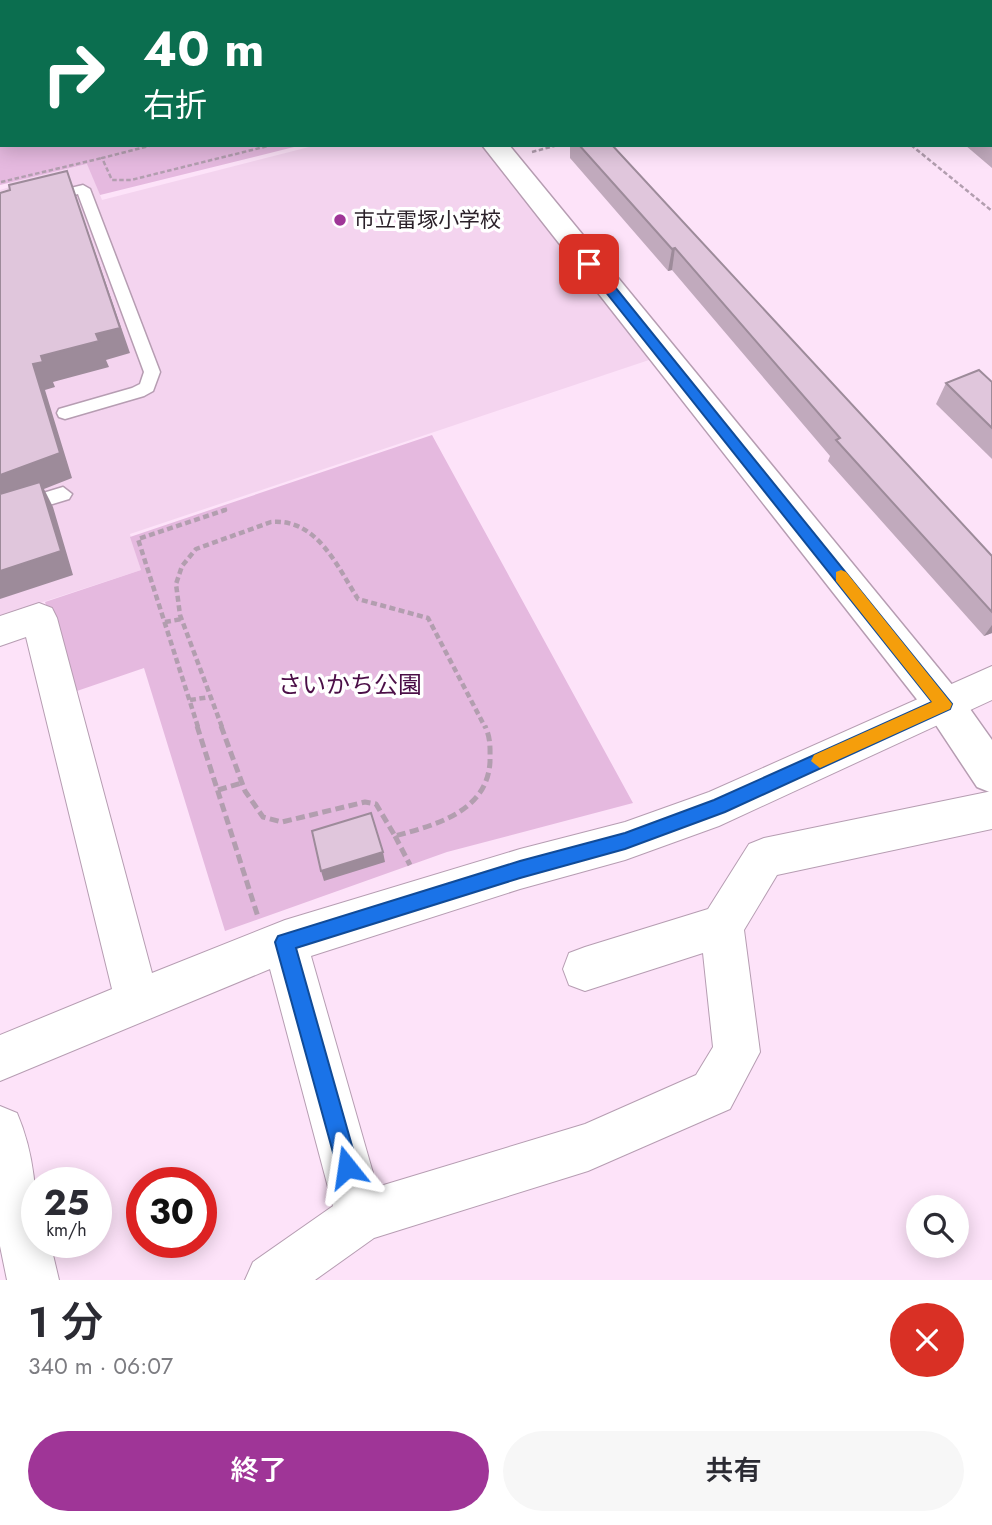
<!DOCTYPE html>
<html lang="ja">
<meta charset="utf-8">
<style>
body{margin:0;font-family:Jost,"Noto Sans JP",sans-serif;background:#f7f7f7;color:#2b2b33;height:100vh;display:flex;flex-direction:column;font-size:26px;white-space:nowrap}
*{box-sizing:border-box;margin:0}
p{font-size:23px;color:#7c7c81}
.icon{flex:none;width:38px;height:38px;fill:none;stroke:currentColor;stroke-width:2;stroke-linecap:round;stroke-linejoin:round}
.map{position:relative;height:1280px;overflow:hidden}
.sheet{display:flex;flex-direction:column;background:#fff;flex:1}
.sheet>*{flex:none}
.hud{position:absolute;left:0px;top:0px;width:992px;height:147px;box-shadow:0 4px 18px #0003;background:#0b6e4f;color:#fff;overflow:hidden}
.fabs{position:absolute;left:906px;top:1195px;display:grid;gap:14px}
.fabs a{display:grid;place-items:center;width:63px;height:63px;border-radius:50%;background:#fff;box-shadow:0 4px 18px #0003;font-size:35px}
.speed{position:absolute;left:21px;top:1167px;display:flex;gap:14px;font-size:35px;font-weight:700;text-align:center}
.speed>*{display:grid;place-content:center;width:91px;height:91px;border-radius:50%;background:#fff;box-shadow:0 4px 18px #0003;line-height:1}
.speed small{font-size:18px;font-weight:400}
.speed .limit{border:10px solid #d22;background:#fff;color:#111}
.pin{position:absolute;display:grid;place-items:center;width:60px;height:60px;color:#fff;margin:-30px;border-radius:14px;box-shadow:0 4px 10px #0006}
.me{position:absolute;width:77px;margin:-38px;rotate:345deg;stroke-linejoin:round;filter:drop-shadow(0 0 5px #0008)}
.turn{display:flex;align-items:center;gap:24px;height:147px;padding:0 28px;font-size:32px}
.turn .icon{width:91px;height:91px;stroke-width:2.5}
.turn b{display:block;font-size:49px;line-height:60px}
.round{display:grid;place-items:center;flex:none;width:74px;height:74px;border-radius:37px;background:#f7f7f7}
.summary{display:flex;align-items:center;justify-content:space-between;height:119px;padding:0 28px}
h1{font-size:42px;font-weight:600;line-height:52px}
.action{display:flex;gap:14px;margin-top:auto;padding:14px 28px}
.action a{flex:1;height:80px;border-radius:42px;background:#9f3597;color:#fff;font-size:28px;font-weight:600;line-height:80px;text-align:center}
.action a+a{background:#f7f7f7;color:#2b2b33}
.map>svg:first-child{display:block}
</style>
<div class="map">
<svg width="992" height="1280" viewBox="0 0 992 1280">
<rect width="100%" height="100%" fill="#fde3f9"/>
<!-- built -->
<g fill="#f4d4ef">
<polygon points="753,0 992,0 992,21 990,2"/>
<polygon points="317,145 485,145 652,359 130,534 141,570 0,616 0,190 10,187 9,183 88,164 102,200"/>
</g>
<!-- green -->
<g fill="#e5b9df">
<polygon points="0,0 371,0 372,2 2,2 2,145 302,145 100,195 87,164 0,185"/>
<polygon points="432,435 633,803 447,852 225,931 144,668 74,692 45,602 141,570 130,537"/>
</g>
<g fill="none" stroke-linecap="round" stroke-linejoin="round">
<defs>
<g id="service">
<polygon points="83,185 90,189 160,372 153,391 144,396 65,419 59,417 57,413 59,409 132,388 140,384 144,372 78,194 0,213 0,205"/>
<polygon points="63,487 72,494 69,499 0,520 0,506"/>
</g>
<g id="minor">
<polygon points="39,603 52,608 57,618 152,973 285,920 520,849 625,822 709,792 992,666 992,700 719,826 625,860 520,889 311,956 377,1187 585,1124 696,1075 713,1047 703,953 585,991 569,985 563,969 569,953 585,947 708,909 749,844 764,838 992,791 992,829 777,875 744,930 760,1052 730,1109 588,1171 374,1238 315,1280 245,1280 253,1262 333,1206 270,969 0,1081 0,1035 112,989 26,637 0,646 0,616"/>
<path d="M 0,1106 L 17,1113 C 35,1155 37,1197 37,1242 L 50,1242 L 59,1280 L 7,1280 L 0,1246 Z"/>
</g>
<g id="tertiary">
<polygon points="370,0 393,0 394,2 371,2"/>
<polygon points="482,145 509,145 958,692 992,740 992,793 977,787 930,716"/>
</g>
</defs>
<!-- service casing -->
<use href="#service" stroke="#b69db2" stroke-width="3"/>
<!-- minor casing -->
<use href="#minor" stroke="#b69db2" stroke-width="2"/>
<!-- tertiary casing -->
<use href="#tertiary" stroke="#b69db2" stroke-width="3"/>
<!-- path-far2 -->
<g stroke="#b29eaf" stroke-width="2.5" stroke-dasharray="4.5 2.5" stroke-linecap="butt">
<polyline points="153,145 102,158 112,180 131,180 272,145"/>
<polyline points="911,145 992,211"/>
<polyline points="532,152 558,145"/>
<polyline points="1,182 102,158"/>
</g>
<!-- path-far1 -->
<g stroke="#b29eaf" stroke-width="4.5" stroke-dasharray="6 3.5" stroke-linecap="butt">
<polyline points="165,622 182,619"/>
<polyline points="190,700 210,697"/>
<polyline points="198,727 138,539 225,510 223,505"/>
<path d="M 222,727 L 180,615 L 176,584 L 182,566 L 196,549 L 271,522 C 317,518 337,566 358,599 L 428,618 L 485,727"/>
</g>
<!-- path -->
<g stroke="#b29eaf" stroke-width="5" stroke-dasharray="9 4.5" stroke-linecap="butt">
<polyline points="197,726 258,917"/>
<path d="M 221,726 L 245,791 L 263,817 L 282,822 L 365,802 L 376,804 L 395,836 C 435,825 487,812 490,762 C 490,748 491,739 485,726"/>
<polyline points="218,790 242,783"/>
<polyline points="395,836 410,865"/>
</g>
<!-- service -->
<use href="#service" fill="#fff" fill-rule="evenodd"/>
<!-- minor -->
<use href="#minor" fill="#fff" fill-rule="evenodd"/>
<!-- tertiary -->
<use href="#tertiary" fill="#fff" fill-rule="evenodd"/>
</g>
<!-- wall -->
<g fill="#c1aabd">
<polygon points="610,0 747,0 749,2 610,2"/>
<polygon points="990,84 992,85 992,168 965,145 990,145"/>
<polygon points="570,145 612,145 992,556 992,633 984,636 828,461 830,456 672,270 668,271 570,158"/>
<polygon points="992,382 992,459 936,404 946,383"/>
</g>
<!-- shaded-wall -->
<g fill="#9d8b9a">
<polygon points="76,197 130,353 106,360 109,367 53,382 55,387 45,390 72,478 44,489 53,507 73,575 0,599 0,475 33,364 41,356 96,334"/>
<polygon points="675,248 672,270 668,271 672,249"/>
<polygon points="992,625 992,633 984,636"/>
<polygon points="383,852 385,862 324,881 321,871"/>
</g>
<!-- building -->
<g fill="#e0c6dc" stroke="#9d8b9a" stroke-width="2">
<polygon points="638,0 747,0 749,2 640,2"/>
<polygon points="990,84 992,85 992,119 990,117"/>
<polygon points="579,145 612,145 992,556 992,612 836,440 840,438 675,248 672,249"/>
<polygon points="67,171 120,328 96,334 99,341 41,356 43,362 33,364 60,453 0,475 0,193 10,190 9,185"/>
<polygon points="979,370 992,382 992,428 946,383"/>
<polygon points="40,482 61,551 0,571 0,494"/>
<polygon points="371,813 383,852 321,871 312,831"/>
</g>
<!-- route -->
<polygon fill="#1a73e8" stroke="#114b97" stroke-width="2" points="585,261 594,261 952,704 950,709 725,812 625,849 520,878 296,948 358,1167 355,1175 347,1178 340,1175 337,1167 275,942 278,936 520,861 625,833 714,800 932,702 585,266"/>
<!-- slow -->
<polygon fill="#f59e0b" points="841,570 846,572 952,704 950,709 820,768 811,761 814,755 932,702 836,581 836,572"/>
<!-- markers -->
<circle fill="#9f3597" stroke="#fff" stroke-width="2.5" cx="340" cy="220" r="7"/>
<g text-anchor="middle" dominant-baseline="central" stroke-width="7" stroke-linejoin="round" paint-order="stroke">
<!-- far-poi labels -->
<g font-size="21" fill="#2a2029" stroke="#fff" text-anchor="start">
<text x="354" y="220">市立雷塚小学校</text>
</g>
<!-- park labels -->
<g font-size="24" fill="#4b0e47" stroke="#fff">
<text x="350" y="684">さいかち公園</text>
</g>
</g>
</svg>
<div class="fabs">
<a><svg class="icon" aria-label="search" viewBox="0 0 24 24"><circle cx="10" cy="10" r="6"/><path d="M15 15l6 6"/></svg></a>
</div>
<div class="speed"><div>25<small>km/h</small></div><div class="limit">30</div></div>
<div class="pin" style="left:589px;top:264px;background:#d93025"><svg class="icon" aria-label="arrive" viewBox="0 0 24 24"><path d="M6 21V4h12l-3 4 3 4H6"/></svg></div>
<svg class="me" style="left:347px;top:1167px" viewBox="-20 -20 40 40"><path d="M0-17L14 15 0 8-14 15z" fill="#1a73e8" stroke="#fff" stroke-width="4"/></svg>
<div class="hud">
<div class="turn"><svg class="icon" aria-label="right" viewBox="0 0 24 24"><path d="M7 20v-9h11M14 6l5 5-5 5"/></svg><div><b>40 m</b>右折</div></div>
</div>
</div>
<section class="sheet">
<div class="summary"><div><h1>1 分</h1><p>340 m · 06:07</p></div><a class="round" style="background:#d93025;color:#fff"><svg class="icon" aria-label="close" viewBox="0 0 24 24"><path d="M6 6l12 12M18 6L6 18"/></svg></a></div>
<div class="action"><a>終了</a><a>共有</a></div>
</section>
